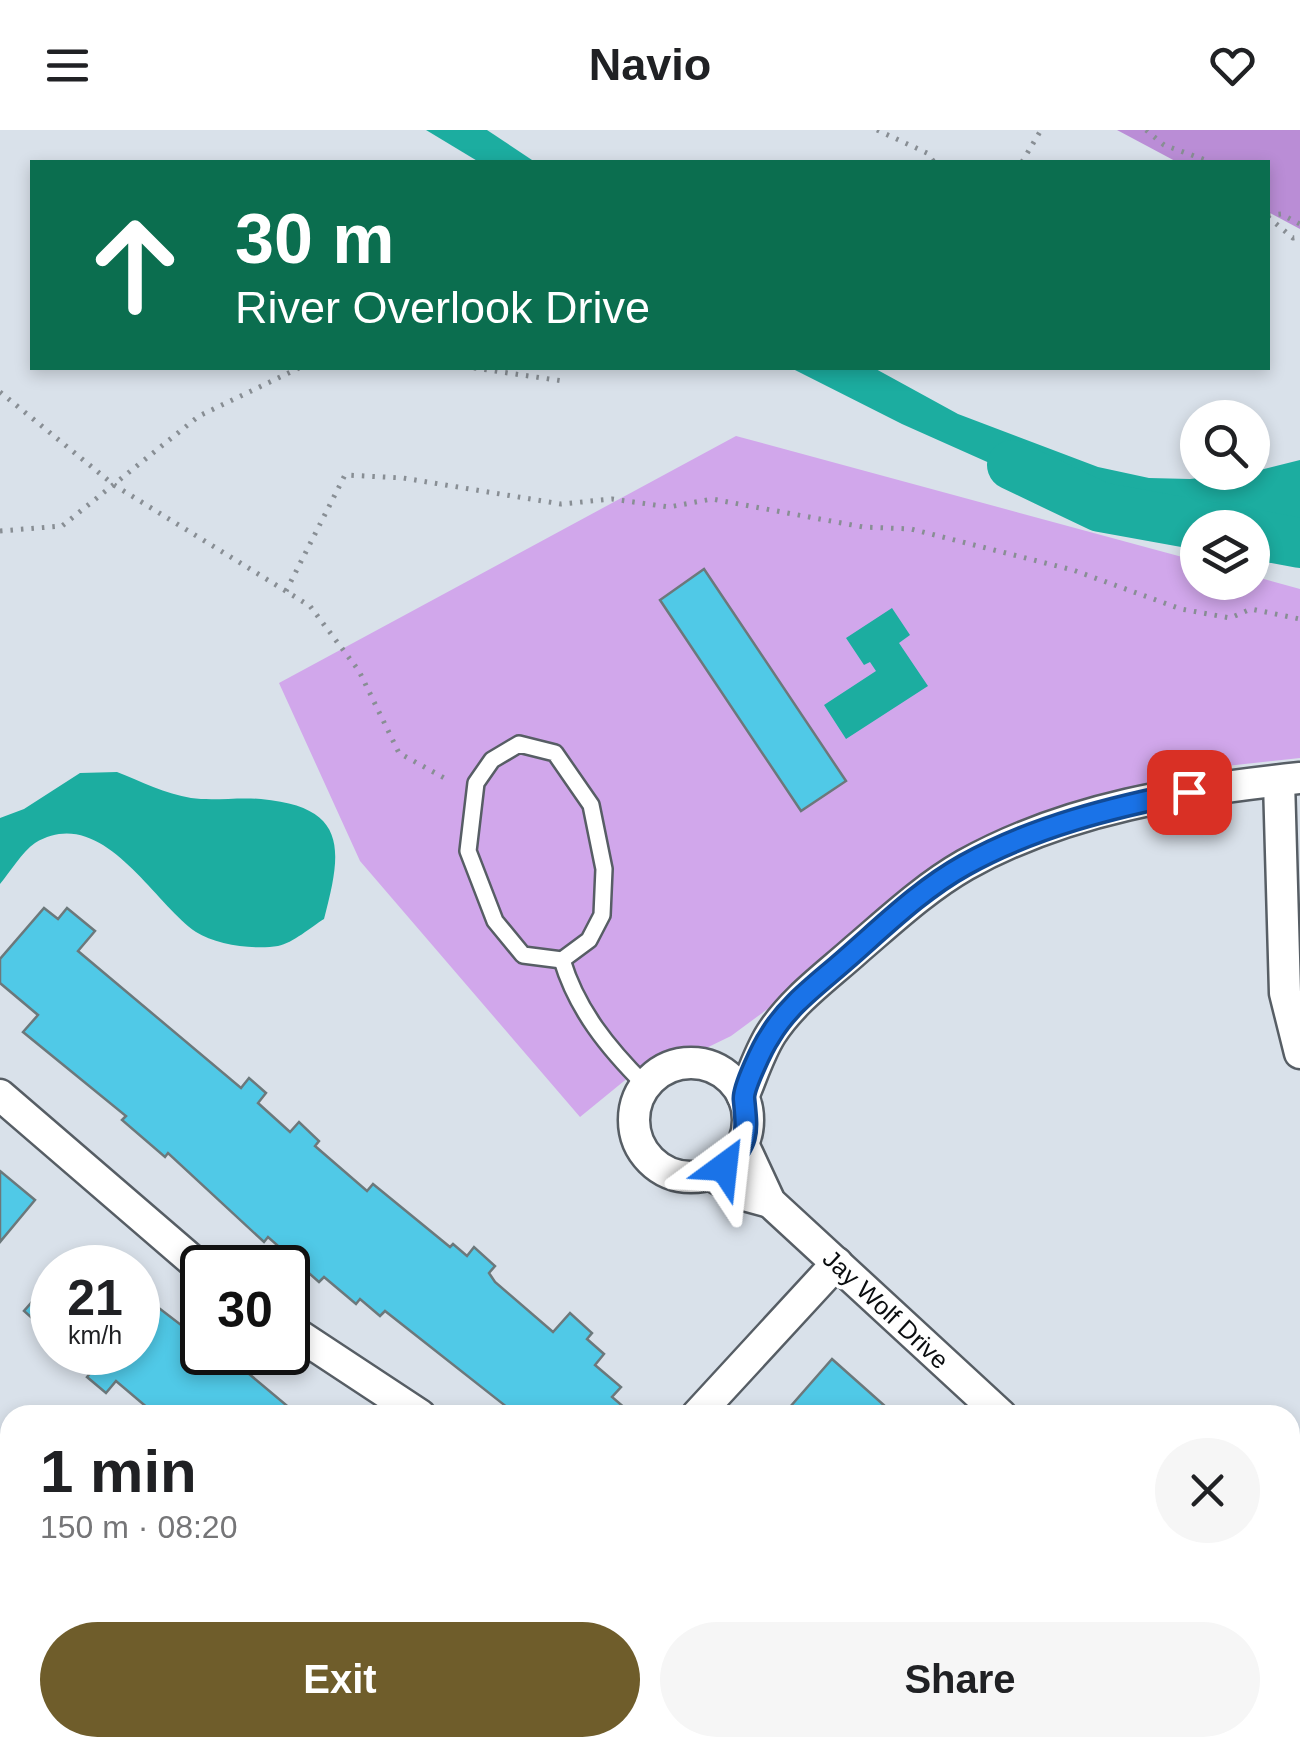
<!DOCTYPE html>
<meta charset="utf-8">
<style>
body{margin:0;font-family:Helvetica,sans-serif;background:#f6f6f6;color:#202124;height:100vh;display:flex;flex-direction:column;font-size:38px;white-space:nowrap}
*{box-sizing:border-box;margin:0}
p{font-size:32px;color:#757577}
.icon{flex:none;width:55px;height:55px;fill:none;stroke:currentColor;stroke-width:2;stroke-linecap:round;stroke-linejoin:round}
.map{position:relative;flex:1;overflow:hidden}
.details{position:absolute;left:0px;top:1275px;width:1300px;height:352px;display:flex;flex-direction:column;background:#fff;border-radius:30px 30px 0 0;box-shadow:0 5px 15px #0003}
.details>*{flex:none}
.guide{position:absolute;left:30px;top:30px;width:1240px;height:210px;border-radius:0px;box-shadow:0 5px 15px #0003;background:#0b6e4f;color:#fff;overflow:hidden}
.tools{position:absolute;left:1180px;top:270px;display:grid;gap:20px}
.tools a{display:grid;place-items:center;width:90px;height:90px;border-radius:50%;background:#fff;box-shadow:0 5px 15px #0003;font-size:50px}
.speed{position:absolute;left:30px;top:1115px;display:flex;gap:20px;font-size:50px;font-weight:700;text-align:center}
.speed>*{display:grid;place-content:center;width:130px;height:130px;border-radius:50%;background:#fff;box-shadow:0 5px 15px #0003;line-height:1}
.speed small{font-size:25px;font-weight:400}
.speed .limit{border:5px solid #111;border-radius:15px;background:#fff;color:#111}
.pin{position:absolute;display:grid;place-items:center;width:85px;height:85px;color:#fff;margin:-42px;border-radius:20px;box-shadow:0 5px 15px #0006}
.me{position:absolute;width:110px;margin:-55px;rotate:30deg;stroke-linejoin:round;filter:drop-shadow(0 0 8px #0008)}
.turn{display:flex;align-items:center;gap:35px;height:210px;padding:0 40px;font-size:45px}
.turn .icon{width:130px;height:130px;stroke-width:2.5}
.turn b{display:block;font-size:70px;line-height:85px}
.round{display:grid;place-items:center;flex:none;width:105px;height:105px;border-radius:52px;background:#f6f6f6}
.summary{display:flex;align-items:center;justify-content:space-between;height:170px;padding:0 40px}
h1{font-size:60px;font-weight:600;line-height:75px}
.primary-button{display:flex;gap:20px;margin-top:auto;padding:20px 40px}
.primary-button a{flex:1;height:115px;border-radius:60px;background:#6f5d2b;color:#fff;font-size:40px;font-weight:600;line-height:115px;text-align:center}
.primary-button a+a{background:#f6f6f6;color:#202124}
header{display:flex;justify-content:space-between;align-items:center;height:130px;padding:0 40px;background:#fff;font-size:45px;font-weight:600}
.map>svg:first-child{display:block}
</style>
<header><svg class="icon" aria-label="menu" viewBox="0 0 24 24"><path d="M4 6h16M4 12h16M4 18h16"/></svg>Navio<svg class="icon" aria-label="heart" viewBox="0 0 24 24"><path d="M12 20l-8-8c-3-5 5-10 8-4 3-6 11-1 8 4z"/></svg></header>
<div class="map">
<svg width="1300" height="1627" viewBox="0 0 1300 1627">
<rect width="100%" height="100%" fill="#d9e1ea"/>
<!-- green -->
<polygon fill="#d1a7eb" points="736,306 1197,431 1198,452 1252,452 1253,446 1300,459 1300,628 1217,637 1091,667 1010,700 731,906 696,923 651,929 580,987 360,731 279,553"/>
<!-- forest -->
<polygon fill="#ba8dd6" points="1117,0 1300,0 1300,99 1268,82 1268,32 1177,32"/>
<!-- water -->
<g fill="#1cada0">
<polygon points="426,0 487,0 535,32 479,32"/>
<polygon points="791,238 874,238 958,284 1098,337 1149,348 1190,349 1252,342 1300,330 1300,403 1253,401 1252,398 1187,399 1128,384 994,335 902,294"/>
<polygon points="892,478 910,505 899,513 928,556 846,609 824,575 876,541 870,532 864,535 846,508"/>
<path d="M 117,642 C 140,651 166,664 191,668 C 213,671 238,667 261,669 C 347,677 343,718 324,789 C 311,797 293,813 278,816 C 255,820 216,815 196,802 C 152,772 102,673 35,713 C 22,722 10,742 0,754 L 0,688 L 24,679 L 80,643 Z"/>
</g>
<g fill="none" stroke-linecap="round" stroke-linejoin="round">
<!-- river -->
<g stroke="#1cada0" stroke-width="50">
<polyline points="1012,335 1100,377 1216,398"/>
<polyline points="1252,404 1300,413"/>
</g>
</g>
<!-- building -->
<g fill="#50c9e7" stroke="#6c787b" stroke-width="2.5">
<polygon points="704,439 846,651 801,681 660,470"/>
<polygon points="44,778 58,789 67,778 95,801 78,821 241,958 249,948 266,963 258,973 290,1002 299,992 319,1011 315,1016 367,1061 373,1054 450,1117 453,1114 467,1126 474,1117 495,1136 489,1143 495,1152 553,1202 570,1183 592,1203 587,1209 604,1224 595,1235 621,1257 612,1267 633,1285 517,1285 385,1181 380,1186 360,1169 356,1174 324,1147 319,1152 268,1107 264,1112 168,1023 165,1027 122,990 126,986 23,902 38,885 0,853 0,829"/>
<polygon points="0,1041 35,1070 0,1112"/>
<polygon points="52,1149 52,1206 24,1181"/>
<polygon points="138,1162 202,1211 202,1222 216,1222 239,1242 242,1238 298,1285 156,1285 116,1251 106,1263 87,1247 108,1222 138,1222"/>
<polygon points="832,1229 895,1285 783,1285"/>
</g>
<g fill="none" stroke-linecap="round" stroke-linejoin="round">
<defs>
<g id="lane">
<polygon points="519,614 555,623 591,675 604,739 602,785 589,810 562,830 523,825 495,791 468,721 476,653 492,630"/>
<path d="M 562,830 C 577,880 608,918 645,955"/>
</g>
<g id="street">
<polyline points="1279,651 1285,863 1300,923"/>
<circle cx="691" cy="990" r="57"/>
<polyline points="0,965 202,1139"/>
<path d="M 743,967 C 752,946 759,923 771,904 C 793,870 827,846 857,819 C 891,790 925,758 965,735 C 1067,678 1185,660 1300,648"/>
<polyline points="743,1014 770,1072 1001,1285"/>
<polyline points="710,1044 748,1066 770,1072"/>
<polyline points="288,1198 420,1285"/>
<polyline points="697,1285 837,1133"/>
<polyline points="0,1467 10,1474"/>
<polyline points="1290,1543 1300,1550"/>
<polyline points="223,1618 235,1627"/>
<polyline points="388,1627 396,1618"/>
<polyline points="916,1627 924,1618"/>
</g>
</defs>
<!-- lane casing -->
<use href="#lane" stroke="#575e65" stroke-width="20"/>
<!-- street casing -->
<use href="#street" stroke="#575e65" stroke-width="35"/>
<!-- path -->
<g stroke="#888e94" stroke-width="5" stroke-dasharray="2.5 8" stroke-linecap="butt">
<polyline points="877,0 927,23 934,32"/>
<polyline points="1146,0 1164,15 1211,32"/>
<polyline points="1022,32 1041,0"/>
<polyline points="1268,85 1281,84 1300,94"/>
<polyline points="1268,87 1293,108 1300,107"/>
<polyline points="474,238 563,251"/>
<polyline points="0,262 114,355 310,476 359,541 399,623 448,650"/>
<polyline points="0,401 62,396 199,286 299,238"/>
<polyline points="286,461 345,345 403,348 561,374 612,369 669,377 712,369 863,397 911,399 1073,440 1181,479 1230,488 1251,479 1300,489"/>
</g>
<!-- lane -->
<use href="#lane" stroke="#fff" stroke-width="15"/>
<!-- street -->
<use href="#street" stroke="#fff" stroke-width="30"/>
</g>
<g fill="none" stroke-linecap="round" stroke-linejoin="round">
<defs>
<path id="route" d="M 724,1037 C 750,1012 747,1001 744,969 C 743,958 763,916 770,906 C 788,875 819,853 845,830 C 883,797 920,760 965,735 C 1033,697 1113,677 1189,662"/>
</defs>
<!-- route casing -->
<use href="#route" stroke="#114b97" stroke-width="25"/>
<!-- route -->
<use href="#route" stroke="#1a73e8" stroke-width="18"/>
</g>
<g text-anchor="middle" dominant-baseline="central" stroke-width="8" stroke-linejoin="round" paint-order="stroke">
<!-- street labels -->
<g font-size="25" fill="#0a0d0f" stroke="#fff">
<text transform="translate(886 1179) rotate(43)">Jay Wolf Drive</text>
</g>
</g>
</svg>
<div class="tools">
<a><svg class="icon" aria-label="search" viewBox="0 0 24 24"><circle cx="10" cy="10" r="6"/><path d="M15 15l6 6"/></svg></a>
<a><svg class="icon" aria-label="layers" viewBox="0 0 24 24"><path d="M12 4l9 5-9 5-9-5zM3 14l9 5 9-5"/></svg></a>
</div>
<div class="speed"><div>21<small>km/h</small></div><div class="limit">30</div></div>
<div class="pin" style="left:1189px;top:662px;background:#d93025"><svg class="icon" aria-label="arrive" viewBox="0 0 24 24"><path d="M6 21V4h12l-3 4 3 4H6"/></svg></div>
<svg class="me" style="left:724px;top:1037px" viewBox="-20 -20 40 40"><path d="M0-17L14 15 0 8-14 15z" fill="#1a73e8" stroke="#fff" stroke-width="4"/></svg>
<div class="guide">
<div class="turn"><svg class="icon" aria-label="ahead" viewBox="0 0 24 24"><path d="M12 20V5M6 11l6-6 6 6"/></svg><div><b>30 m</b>River Overlook Drive</div></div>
</div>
<section class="details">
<div class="summary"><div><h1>1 min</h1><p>150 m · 08:20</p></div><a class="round"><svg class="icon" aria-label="close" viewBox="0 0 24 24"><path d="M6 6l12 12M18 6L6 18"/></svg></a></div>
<div class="primary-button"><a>Exit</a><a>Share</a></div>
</section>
</div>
